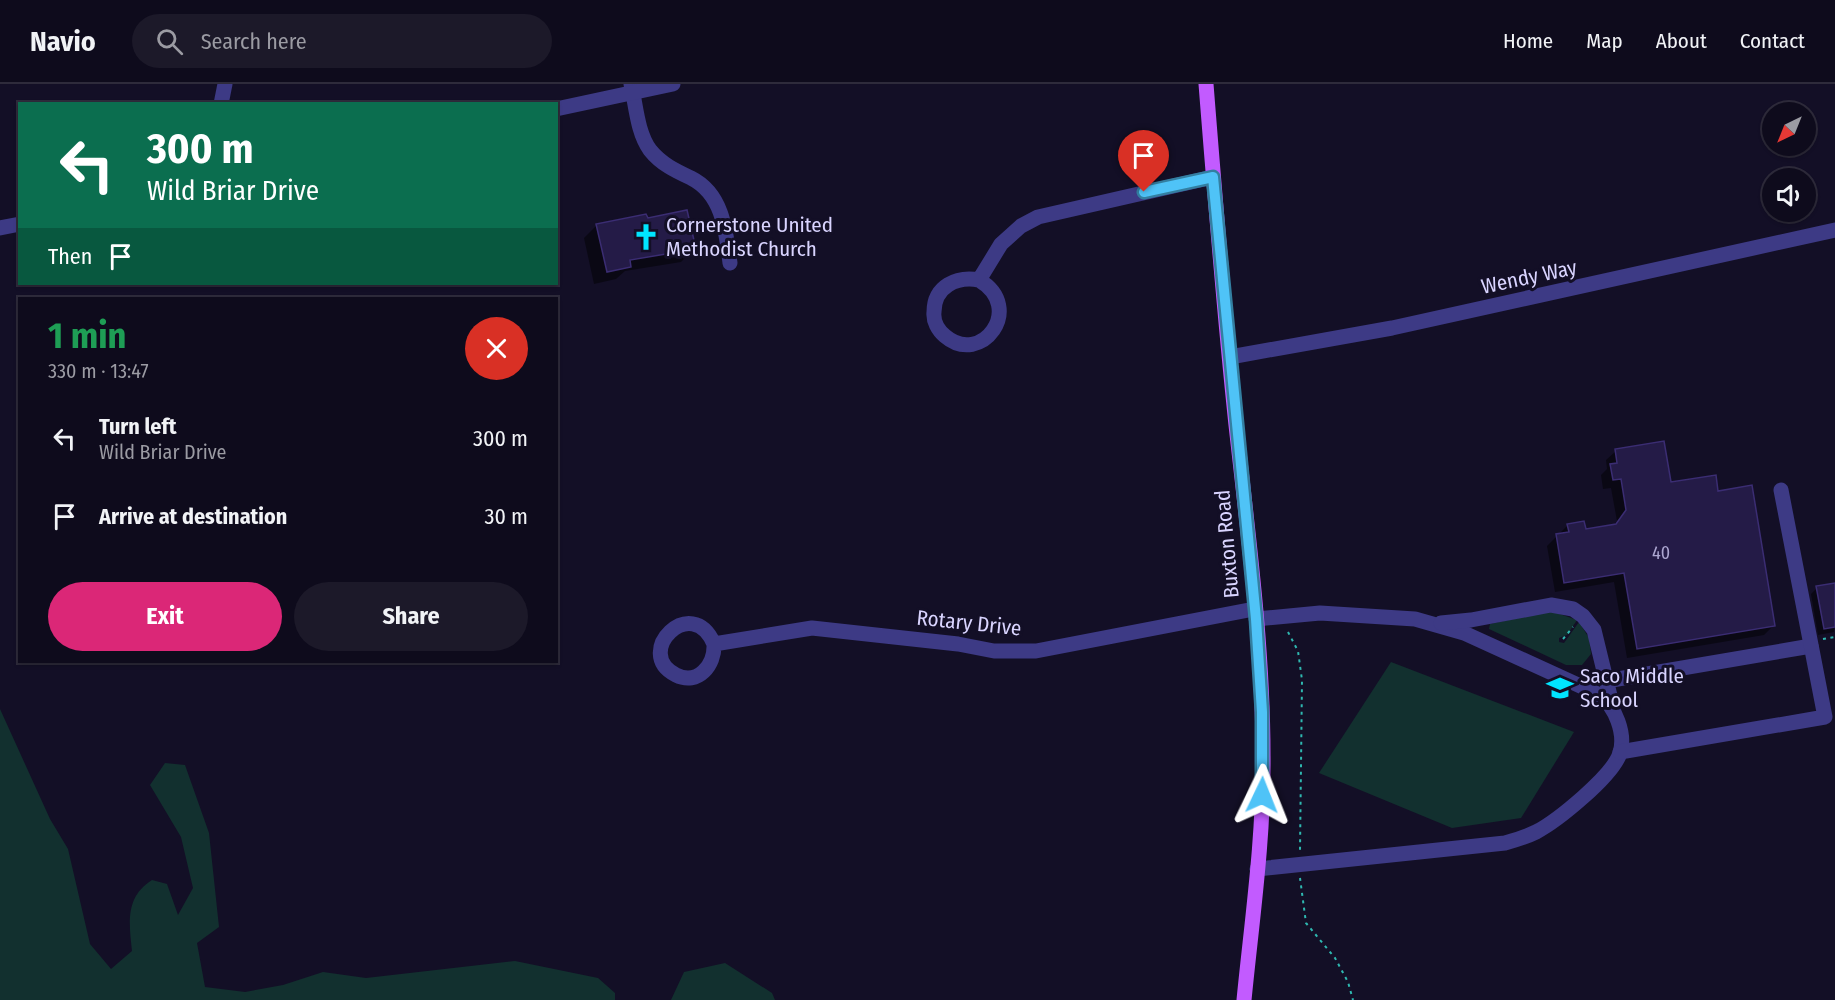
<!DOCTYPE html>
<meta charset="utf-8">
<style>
body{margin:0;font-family:"Fira Sans Condensed",sans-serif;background:#1c1929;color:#f1f3f6;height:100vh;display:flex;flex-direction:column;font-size:22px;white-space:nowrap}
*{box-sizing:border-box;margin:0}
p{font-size:20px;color:#9b9ba3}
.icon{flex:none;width:33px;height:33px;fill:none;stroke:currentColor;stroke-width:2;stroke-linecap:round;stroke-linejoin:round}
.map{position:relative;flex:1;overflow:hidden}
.panel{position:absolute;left:18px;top:213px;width:540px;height:366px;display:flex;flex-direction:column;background:#0e0b1c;border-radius:0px;box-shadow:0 2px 4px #0004,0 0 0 2px #2e2b3b}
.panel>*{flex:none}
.top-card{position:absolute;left:18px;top:18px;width:540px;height:183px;border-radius:0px;box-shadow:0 2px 4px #0004,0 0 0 2px #2e2b3b;background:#0b6e4f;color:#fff;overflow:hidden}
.needle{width:39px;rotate:223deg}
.buttons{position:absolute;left:1762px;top:18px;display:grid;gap:12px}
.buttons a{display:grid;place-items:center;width:54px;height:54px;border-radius:50%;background:#0e0b1c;box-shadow:0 2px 4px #0004,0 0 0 2px #2e2b3b;font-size:30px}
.pin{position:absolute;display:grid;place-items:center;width:51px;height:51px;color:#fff;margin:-62px -26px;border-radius:50% 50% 50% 0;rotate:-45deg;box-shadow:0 0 6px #0007}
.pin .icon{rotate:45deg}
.me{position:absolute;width:66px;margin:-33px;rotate:2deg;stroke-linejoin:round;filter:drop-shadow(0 0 4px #0008)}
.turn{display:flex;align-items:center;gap:21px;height:126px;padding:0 30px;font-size:27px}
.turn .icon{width:78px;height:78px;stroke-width:2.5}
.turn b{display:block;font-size:42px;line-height:51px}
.then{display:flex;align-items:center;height:57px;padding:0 30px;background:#0003;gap:12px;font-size:22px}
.round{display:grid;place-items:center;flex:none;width:63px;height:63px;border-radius:32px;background:#1c1929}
.headline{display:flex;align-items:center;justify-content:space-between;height:102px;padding:0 30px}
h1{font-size:36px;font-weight:700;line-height:45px;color:#1e9e55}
.cta{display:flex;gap:12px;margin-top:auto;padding:12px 30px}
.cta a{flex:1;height:69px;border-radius:36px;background:#db2777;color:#fff;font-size:24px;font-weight:700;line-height:69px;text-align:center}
.cta a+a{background:#1c1929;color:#f1f3f6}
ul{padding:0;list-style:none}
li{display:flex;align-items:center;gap:18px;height:78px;padding:0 30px}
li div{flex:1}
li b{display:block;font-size:22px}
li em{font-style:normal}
header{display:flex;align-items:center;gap:36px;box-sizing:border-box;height:84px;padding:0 30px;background:#0e0b1c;border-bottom:2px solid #2e2b3b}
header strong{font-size:28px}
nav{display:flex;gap:33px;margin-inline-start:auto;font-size:21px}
.search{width:420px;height:54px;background:#1c1929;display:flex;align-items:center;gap:15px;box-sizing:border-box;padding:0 21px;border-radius:33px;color:#9b9ba3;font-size:22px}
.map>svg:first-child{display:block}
</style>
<header>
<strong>Navio</strong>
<div class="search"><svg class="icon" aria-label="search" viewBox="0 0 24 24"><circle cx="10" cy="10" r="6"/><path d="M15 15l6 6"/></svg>Search here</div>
<nav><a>Home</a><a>Map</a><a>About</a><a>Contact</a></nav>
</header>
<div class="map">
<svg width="1835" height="916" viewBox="0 0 1835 916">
<rect width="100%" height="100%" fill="#130f26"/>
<!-- green -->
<g fill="#12302f">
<polygon points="1551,527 1577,536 1567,551 1559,554 1559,558 1564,559 1579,538 1589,554 1591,570 1582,581 1566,581 1489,545 1490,540"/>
<polygon points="1391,578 1574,648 1521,734 1452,744 1319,689"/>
<path d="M 0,625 L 50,735 L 68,765 L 90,860 L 111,885 L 132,867 C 129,839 125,813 152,796 L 167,800 L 178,831 L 193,804 L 181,753 L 150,701 L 165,679 L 185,681 L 209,749 L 219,843 L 197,859 L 205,903 L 245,908 L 283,901 L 323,888 L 366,894 L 515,877 L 598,894 L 615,909 L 615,916 L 0,916 Z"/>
<polygon points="725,879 772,909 775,916 671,916 684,888"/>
</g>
<!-- shadow -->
<g fill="#0007">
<polygon points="646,136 694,165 681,178 625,187 616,195 594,200 584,154 597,141"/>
<polygon points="1616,367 1670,400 1717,408 1774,541 1764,551 1627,574 1614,498 1555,508 1547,462 1568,441 1585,447 1613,442 1617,437 1611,404 1603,405 1601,391 1607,385 1606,376"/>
<polygon points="1817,504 1835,511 1834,548 1818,551 1811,510"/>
</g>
<!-- building -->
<g fill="#241b47" stroke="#3b2d73" stroke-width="1.5">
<polygon points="687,126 696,165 630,176 631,183 607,188 596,140 646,130 648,134"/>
<polygon points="1664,357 1671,398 1716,391 1718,407 1752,401 1775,542 1637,565 1624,489 1564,499 1556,450 1569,448 1567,440 1584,437 1586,445 1616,440 1626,426 1621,395 1613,396 1610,380 1617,379 1615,365"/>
<polygon points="1835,499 1835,543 1824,545 1816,502"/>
</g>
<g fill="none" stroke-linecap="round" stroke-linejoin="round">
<!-- path -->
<g stroke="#2fb8b0" stroke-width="2" stroke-dasharray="3 4.5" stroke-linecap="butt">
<polyline points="1288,548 1298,567 1302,596 1300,767"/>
<polyline points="1563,555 1573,543"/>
<polyline points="1823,555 1835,553"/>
<polyline points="1300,794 1306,839 1335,874 1348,898 1353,916"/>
</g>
<!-- minor -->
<g stroke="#3d3a85" stroke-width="15">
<path d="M 631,0 C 636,21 637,48 650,66 C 661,80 676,87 691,94 C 723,110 726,147 730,179"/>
<polyline points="221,20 225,0"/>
<polyline points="556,25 673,0"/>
<polyline points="0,144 20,140"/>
<path d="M 979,196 C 1026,224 981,283 945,252 C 938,246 933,237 934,228 C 934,202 957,192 979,196 L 1001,160 L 1021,142 L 1038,133 L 1213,93"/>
<polyline points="1230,273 1392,244 1835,146"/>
<path d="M 1256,535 L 1320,529 L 1415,535 L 1464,549 L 1600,611 C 1615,623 1626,649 1620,669 C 1613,692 1557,737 1536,748 C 1526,753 1516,756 1505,759 L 1257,785"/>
<polyline points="1441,539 1471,536 1551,521 1573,525 1583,532 1594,546 1612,620"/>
<path d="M 714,560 C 715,581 698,602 676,591 C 632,569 692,508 714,560 L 812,544 L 958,560 L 994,567 L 1036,567 L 1254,525"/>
<polyline points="1606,597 1811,562"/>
<polyline points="1620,668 1825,633 1781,406"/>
</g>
<!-- major -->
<path stroke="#c25bff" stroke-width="15" d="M 1206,0 C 1215,114 1224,227 1236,341 C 1248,450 1263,562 1263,672 C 1264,754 1252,835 1244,916"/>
</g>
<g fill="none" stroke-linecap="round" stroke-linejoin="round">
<defs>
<polyline id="route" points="1144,108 1213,93 1256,535 1262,628 1262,711"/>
</defs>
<!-- route casing -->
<use href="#route" stroke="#337fa1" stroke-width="15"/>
<!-- route -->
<use href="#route" stroke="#4fc3f7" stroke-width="10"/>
</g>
<!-- icons -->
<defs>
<symbol id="church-bare" viewBox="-9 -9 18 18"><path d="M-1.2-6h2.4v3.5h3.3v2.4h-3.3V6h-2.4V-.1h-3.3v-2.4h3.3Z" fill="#00e5ff" stroke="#130f26" stroke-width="2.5" paint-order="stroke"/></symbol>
<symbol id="school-bare" viewBox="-9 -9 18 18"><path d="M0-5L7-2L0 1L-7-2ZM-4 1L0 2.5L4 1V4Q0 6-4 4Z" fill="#00e5ff" stroke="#130f26" stroke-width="2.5" paint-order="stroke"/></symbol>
</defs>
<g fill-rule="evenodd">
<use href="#church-bare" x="627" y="134" width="38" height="38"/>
<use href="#school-bare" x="1541" y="585" width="38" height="38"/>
</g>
<g text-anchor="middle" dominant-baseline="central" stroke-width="6" stroke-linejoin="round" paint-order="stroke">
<!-- number labels -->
<g font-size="18" fill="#aca6d1">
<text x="1661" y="469">40</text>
</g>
<!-- poi labels -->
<g font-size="21" fill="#d9d4ff" stroke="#130f26" text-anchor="start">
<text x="666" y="141">Cornerstone United<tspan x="666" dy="24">Methodist Church</tspan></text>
<text x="1580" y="592">Saco Middle<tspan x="1580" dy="24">School</tspan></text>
</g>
<!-- street labels -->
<g font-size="21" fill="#d9d4ff" stroke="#130f26">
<text transform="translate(1529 193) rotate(-12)">Wendy Way</text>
<text transform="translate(1227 460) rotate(-95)">Buxton Road</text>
<text transform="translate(969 539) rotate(6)">Rotary Drive</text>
</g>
</g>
</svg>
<div class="buttons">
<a><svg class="needle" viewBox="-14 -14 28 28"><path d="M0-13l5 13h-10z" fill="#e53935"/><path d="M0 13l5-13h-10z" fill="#9b9ba3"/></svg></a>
<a><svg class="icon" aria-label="sound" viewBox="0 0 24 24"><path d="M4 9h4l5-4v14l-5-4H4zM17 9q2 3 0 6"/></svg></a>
</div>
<div class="pin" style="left:1144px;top:108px;background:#d93025"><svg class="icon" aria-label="arrive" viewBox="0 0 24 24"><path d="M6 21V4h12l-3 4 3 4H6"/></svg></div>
<svg class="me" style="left:1262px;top:711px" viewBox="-20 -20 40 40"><path d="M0-17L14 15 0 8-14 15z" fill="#4fc3f7" stroke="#fff" stroke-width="4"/></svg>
<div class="top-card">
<div class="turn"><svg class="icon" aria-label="left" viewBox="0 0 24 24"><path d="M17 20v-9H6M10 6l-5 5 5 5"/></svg><div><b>300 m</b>Wild Briar Drive</div></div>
<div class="then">Then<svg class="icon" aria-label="arrive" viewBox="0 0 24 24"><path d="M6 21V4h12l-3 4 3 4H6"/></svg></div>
</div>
<section class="panel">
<div class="headline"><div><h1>1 min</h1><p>330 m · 13:47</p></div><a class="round" style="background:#d93025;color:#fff"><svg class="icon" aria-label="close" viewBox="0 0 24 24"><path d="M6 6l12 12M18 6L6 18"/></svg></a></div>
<ul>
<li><svg class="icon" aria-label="left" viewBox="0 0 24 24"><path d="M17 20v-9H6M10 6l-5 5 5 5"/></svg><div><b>Turn left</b><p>Wild Briar Drive</p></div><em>300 m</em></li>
<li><svg class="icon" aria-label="arrive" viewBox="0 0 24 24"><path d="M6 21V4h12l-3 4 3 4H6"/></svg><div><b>Arrive at destination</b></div><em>30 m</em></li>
</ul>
<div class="cta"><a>Exit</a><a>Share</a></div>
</section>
</div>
